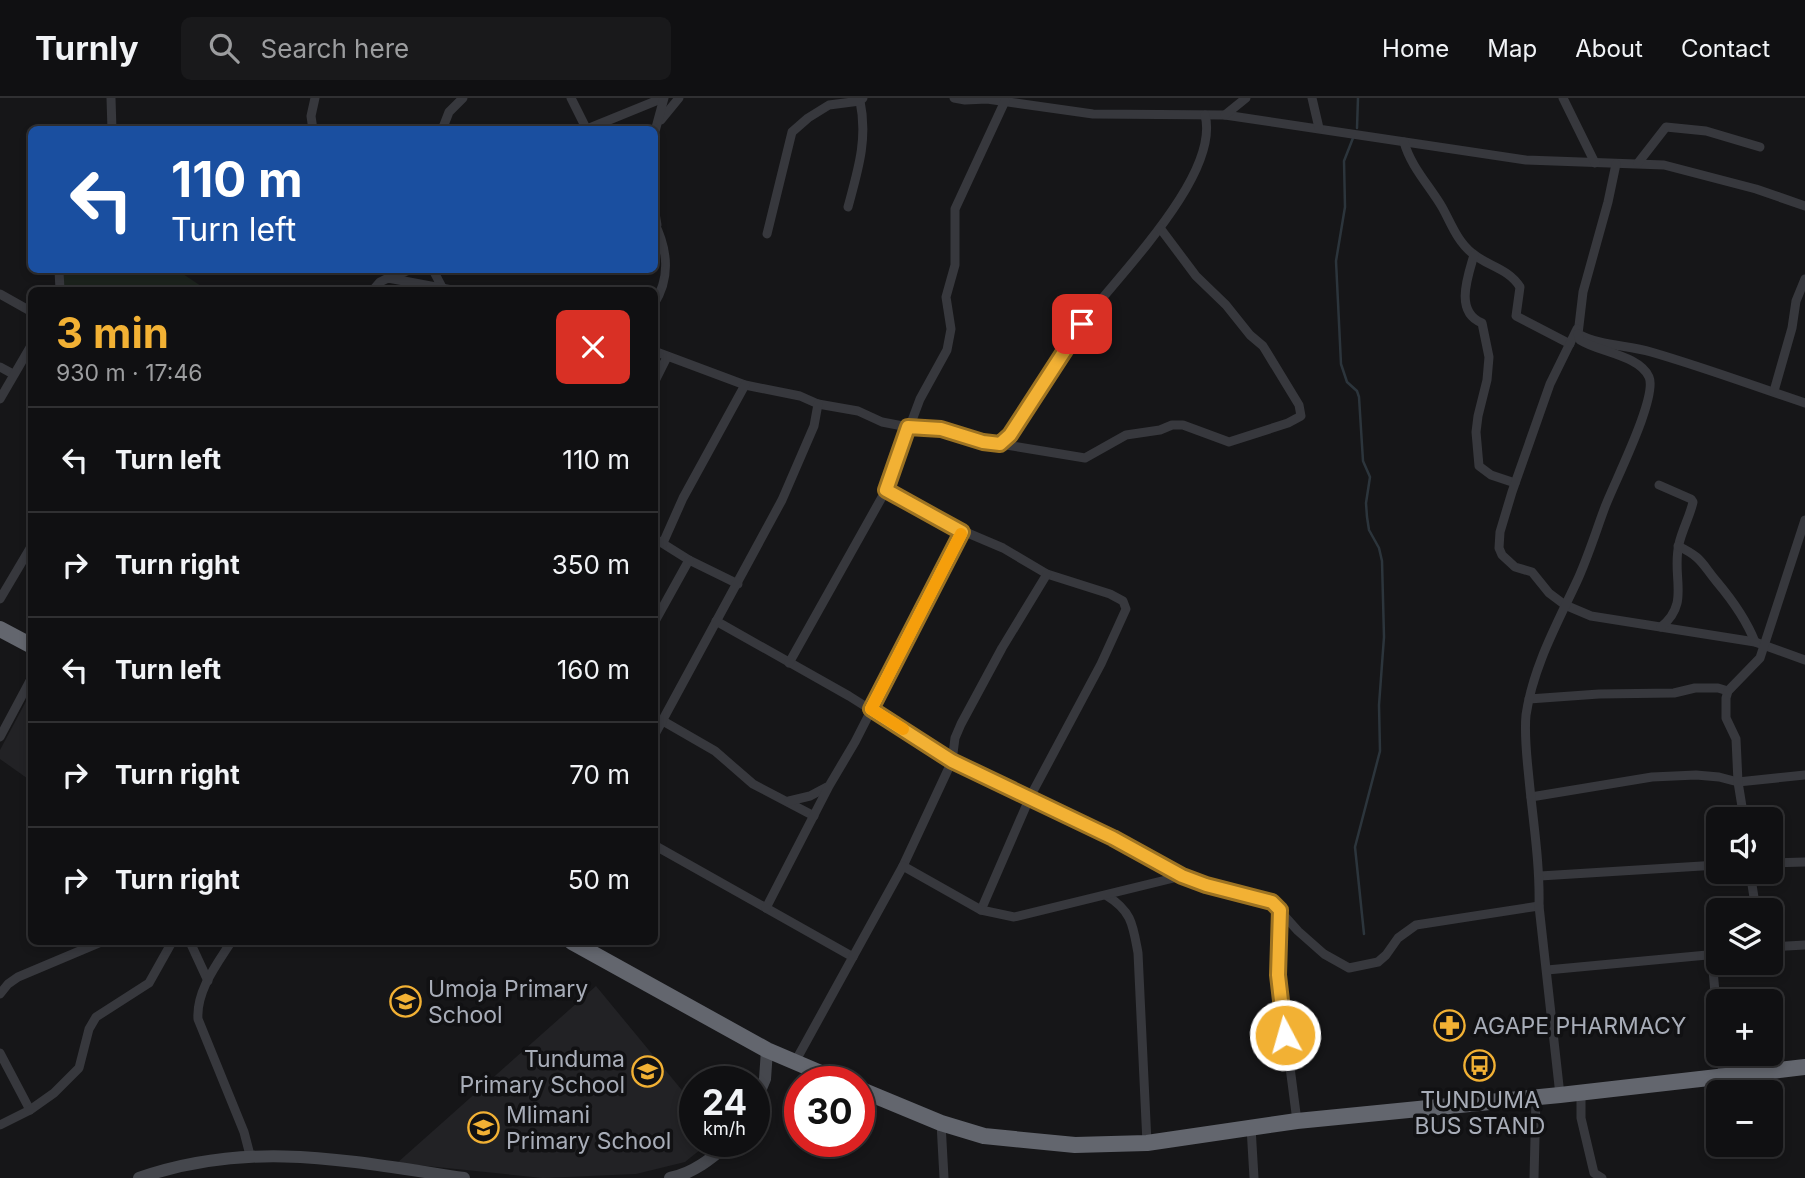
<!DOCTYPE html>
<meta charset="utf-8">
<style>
body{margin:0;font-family:Inter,sans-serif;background:#19191b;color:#f1f3f6;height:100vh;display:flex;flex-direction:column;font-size:26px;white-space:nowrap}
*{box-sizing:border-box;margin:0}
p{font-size:23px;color:#9c9d9f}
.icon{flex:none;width:38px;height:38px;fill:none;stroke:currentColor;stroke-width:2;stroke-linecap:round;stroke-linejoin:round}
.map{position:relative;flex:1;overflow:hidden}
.sheet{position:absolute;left:28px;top:189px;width:630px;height:658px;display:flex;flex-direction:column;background:#101012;border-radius:10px;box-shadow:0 4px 10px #0003,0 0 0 2px #303032}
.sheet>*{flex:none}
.top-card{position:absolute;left:28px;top:28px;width:630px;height:147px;border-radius:10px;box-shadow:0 4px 10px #0003,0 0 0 2px #303032;background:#1a4fa0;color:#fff;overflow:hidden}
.tools{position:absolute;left:1706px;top:709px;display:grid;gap:14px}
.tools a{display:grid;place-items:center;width:77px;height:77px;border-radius:10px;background:#101012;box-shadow:0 4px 10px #0003,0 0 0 2px #303032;font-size:35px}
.speed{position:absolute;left:679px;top:968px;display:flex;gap:14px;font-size:35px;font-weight:700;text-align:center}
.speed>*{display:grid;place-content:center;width:91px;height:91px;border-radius:50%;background:#101012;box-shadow:0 4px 10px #0003,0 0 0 2px #303032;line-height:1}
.speed small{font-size:18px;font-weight:400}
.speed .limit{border:10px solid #d22;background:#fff;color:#111}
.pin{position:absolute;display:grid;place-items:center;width:60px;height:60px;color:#fff;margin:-30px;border-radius:14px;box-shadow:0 4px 10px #0006}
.me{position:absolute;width:77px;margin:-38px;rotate:354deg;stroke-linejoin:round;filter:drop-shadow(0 0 5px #0008)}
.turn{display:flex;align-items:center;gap:24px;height:147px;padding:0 28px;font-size:32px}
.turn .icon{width:91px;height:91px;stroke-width:2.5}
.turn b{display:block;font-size:49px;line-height:60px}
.round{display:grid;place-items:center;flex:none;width:74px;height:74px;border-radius:10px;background:#19191b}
.headline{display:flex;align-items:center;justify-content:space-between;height:119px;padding:0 28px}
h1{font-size:42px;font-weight:700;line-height:52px;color:#f2b134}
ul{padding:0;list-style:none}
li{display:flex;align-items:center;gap:21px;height:105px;padding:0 28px;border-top:2px solid #303032}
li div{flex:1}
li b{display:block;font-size:26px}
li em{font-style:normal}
header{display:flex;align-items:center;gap:42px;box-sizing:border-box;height:98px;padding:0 35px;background:#101012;border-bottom:2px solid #303032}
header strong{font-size:33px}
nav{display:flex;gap:38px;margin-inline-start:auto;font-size:24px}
.search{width:490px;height:63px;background:#19191b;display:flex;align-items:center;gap:18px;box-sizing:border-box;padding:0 24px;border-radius:10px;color:#9c9d9f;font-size:26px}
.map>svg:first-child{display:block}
</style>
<header>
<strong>Turnly</strong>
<div class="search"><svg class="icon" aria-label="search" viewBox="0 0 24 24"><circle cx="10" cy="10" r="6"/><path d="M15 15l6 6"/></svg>Search here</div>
<nav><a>Home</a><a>Map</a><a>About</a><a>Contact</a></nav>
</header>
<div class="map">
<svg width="1805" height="1080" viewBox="0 0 1805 1080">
<rect width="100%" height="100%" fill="#161618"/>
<!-- built -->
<g fill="#222225">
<polygon points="31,594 31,683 0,661 0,652"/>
<polygon points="596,888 695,1008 695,1043 711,1043 685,1064 636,1076 543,1080 397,1065"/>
</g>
<!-- green -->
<polygon fill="#1c231d" points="64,172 177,172 207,192 146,192 146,191 109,187 63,191"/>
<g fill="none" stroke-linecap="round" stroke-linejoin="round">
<!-- stream -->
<g stroke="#2c353c" stroke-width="2.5">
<polyline points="1357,30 1358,0"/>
<polyline points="1353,40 1344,63 1345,109 1336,163 1341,266 1347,284 1357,293 1359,299 1363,363 1370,379 1366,405 1367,419 1369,432 1379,450 1382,463 1384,539 1379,607 1380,653 1355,749 1364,836"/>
</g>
<!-- street -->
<g stroke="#37383d" stroke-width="9">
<polyline points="111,0 112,32"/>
<polyline points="571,0 587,32"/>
<polyline points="954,0 965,2 987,1 1093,16 1225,17 1526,62 1664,67 1756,91 1805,108"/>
<polyline points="1312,0 1319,30"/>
<polyline points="1563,0 1595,65"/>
<polyline points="1225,17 1246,0"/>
<polyline points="661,22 679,0"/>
<polyline points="587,31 663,0"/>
<polyline points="313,32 311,18 315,0"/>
<polyline points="442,32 449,14 463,0"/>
<polyline points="654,37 664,0"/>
<path d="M 1404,44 C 1411,69 1429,87 1442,109 C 1451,125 1457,143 1472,155 C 1487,168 1508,170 1520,189 L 1516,218 L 1570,246"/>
<polyline points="1638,65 1666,29 1706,33 1760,49"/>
<path d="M 1616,66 L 1608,104 L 1583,194 L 1578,236 C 1600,248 1628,247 1651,254 C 1703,269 1754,288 1805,305"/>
<polyline points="654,109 657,127"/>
<path d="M 848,109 C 858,72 868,41 860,3 L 863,0"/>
<path d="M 654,124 C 668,152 671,179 654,206"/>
<polyline points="767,136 792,34 808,20 829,7 860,3"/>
<path d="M 1474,157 C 1468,178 1454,214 1482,225 L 1489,259 L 1487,282 L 1478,318 L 1476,334 L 1479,368 L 1491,377 L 1515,385"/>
<polyline points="59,172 60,192"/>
<polyline points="433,172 443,191"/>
<polyline points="392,179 409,172"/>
<polyline points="373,192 380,184 388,180 452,192"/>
<polyline points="0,196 32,214"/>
<polyline points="1577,231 1550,286 1512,394 1500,434 1499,450 1502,457 1515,469 1532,474 1549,495 1565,507 1591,518 1755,544 1805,562"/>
<path d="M 654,253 L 745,287 L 800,298 L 818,306 L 858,313 L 882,324 L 908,329 L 941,331 L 983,344 L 1000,346 L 1010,337 C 1033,300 1055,263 1080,228 C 1115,180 1221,78 1205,17"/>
<polyline points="0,269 13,276"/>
<polyline points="654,285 667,259"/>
<polyline points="1774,293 1792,230 1796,203 1805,181"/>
<polyline points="0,301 32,246"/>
<polyline points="1000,346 1085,360 1126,337 1160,332 1172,327 1183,327 1229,344 1288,325 1301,318 1299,307 1263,248 1250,237 1226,207 1196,178 1160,130"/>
<path d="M 1659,387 L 1691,401 L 1693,404 C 1690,418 1682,432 1679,446 C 1671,479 1691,505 1661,529"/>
<polyline points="886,392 937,422 1003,450 1047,476 1110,496 1123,503 1126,511 1101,566 1030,699 981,812"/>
<polyline points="654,440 689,462 738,486"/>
<polyline points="663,445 683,400 745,287"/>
<path d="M 1678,448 C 1703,460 1701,465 1717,484 C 1733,503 1746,521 1755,544"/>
<polyline points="0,501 32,447"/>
<polyline points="716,523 849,598 952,663 1113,740 1182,778 1206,787 1272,804 1298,833 1324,856 1349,870 1378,864 1386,857 1398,840 1416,827 1539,808"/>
<polyline points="654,525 689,462"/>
<polyline points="789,565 886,392 920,301 947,252 951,231 946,199 955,167 955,111 1005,3"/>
<polyline points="1529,601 1599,596 1674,595 1695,590 1718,590 1728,593"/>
<polyline points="663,623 715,653 753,686 814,718"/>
<polyline points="654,638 782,402 814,328 818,306"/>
<polyline points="0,639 32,579"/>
<polyline points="1531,699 1652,679 1696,677 1719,679 1738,684 1805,677"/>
<polyline points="789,703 810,698 827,689"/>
<polyline points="1744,721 1738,684 1736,641 1726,620 1726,600 1728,593 1760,560 1805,422"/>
<polyline points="654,747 853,859"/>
<polyline points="1771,765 1805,764"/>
<polyline points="903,768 952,663 955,640 961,626 1002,550 1047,476"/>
<polyline points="1750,774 1756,812"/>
<polyline points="1540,778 1718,767"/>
<path d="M 1107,798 C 1132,813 1133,828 1138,855 L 1147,1045"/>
<polyline points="766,810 829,688 855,644 962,434"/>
<polyline points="1280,812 1278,877 1297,1023"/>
<polyline points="190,844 208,883"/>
<path d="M 231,844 C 217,866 196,893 198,921 L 244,1034 L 250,1057"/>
<polyline points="1771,849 1805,847"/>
<polyline points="1716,856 1713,872 1718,928"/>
<polyline points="1547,872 1718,856"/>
<polyline points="0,896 8,886 18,879 101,844"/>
<polyline points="0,955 30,1012"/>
<polyline points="1721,956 1723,977"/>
<polyline points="795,964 903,768 981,812 1014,819 1182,778"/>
<polyline points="1581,994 1581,1020 1594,1075 1602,1080"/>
<path d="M 1560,997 L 1539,808 C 1540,765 1533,723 1529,681 C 1527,660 1524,638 1526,617 C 1533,569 1557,526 1577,483 C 1588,459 1596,433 1605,409 C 1614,385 1658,299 1649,279 C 1639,257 1598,254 1580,242 L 1578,236"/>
<polyline points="941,1025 944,1080"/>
<polyline points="0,1027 30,1012 54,995 79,970 89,931 96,919 149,885 172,844"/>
<polyline points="1251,1029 1254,1080"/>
<polyline points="1534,1080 1536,999"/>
</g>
<!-- secondary -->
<g stroke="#45474d" stroke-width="12">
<polyline points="754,1007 765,981 767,952"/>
<path d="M 139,1080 C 251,1041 350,1063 464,1080"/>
<path d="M 670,1080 C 695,1075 713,1059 732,1043"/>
</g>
<!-- highway -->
<g stroke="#63666e" stroke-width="16">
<polyline points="0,531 32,548"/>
<polyline points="572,844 767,952 842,984"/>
<polyline points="859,991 941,1025 984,1038 1075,1047 1147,1045 1297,1023 1560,997 1805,969"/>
</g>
</g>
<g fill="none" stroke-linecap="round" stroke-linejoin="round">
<defs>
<polyline id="route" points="1082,226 1010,337 1000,346 983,344 941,331 908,329 886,392 962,434 871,611 952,663 1113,740 1182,778 1206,787 1272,804 1280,812 1278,877 1285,937"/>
</defs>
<!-- route casing -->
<use href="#route" stroke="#9d7322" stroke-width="18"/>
<!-- route -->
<use href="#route" stroke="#f2b134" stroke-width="12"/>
<!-- slow -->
<polyline stroke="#f59e0b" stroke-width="12" points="903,631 871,611 961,436"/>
</g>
<!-- icons -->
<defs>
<symbol id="school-ring" viewBox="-11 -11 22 22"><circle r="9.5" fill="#111113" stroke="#f2b134" stroke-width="1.5"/><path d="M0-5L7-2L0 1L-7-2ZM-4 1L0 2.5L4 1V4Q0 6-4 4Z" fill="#f2b134"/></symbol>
<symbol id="pharmacy-ring" viewBox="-11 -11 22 22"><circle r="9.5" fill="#111113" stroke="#f2b134" stroke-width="1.5"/><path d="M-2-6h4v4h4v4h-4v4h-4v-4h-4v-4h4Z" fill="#f2b134"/></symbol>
<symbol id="bus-ring" viewBox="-11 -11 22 22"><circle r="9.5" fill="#111113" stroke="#f2b134" stroke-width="1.5"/><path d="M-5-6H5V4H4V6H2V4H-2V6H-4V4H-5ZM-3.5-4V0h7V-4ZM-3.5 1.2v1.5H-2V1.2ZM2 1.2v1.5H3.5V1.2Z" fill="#f2b134"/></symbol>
</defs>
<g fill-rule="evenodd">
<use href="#school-ring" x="388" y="886" width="35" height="35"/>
<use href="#pharmacy-ring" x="1432" y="910" width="35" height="35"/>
<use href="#bus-ring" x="1462" y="950" width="35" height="35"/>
<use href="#school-ring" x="630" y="956" width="35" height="35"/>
<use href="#school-ring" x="466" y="1012" width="35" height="35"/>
</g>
<g text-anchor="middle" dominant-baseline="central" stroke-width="7" stroke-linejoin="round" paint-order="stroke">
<!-- poi labels -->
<g font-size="23" fill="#a8adb8" stroke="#111113" text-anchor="start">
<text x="428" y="891">Umoja Primary<tspan x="428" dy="26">School</tspan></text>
<text x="1473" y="928">AGAPE PHARMACY</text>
<text x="625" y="961" text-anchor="end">Tunduma<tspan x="625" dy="26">Primary School</tspan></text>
<text x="1480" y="1002" text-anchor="middle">TUNDUMA<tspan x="1480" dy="26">BUS STAND</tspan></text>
<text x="506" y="1017">Mlimani<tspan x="506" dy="26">Primary School</tspan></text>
</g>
</g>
</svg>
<div class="tools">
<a><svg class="icon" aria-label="sound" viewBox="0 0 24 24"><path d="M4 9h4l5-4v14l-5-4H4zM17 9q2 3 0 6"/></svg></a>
<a><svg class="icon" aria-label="layers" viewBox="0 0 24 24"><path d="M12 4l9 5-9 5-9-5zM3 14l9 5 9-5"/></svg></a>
<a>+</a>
<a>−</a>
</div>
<div class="speed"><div>24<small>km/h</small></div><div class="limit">30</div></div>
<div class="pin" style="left:1082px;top:226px;background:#d93025"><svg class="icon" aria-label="arrive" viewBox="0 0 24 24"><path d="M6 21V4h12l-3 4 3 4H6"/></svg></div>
<svg class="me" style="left:1285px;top:937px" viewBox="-20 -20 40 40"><circle r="17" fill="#f2b134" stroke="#fff" stroke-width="3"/><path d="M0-11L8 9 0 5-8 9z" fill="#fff"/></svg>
<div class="top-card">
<div class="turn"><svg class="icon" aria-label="left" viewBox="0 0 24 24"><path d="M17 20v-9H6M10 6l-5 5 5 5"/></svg><div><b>110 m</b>Turn left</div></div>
</div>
<section class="sheet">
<div class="headline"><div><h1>3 min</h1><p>930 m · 17:46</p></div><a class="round" style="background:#d93025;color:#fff"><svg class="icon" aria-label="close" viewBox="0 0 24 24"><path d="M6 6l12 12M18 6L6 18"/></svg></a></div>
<ul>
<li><svg class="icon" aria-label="left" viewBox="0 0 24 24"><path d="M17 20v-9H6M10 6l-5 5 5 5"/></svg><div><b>Turn left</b></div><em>110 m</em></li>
<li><svg class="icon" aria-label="right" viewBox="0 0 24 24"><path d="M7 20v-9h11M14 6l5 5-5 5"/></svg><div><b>Turn right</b></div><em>350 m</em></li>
<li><svg class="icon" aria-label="left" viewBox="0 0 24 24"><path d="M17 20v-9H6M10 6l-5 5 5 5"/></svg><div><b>Turn left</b></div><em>160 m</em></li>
<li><svg class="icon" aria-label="right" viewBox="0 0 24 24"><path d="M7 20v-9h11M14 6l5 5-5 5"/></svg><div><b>Turn right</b></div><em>70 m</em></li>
<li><svg class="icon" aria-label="right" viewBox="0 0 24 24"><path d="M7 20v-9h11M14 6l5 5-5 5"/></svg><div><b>Turn right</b></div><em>50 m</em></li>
</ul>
</section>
</div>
